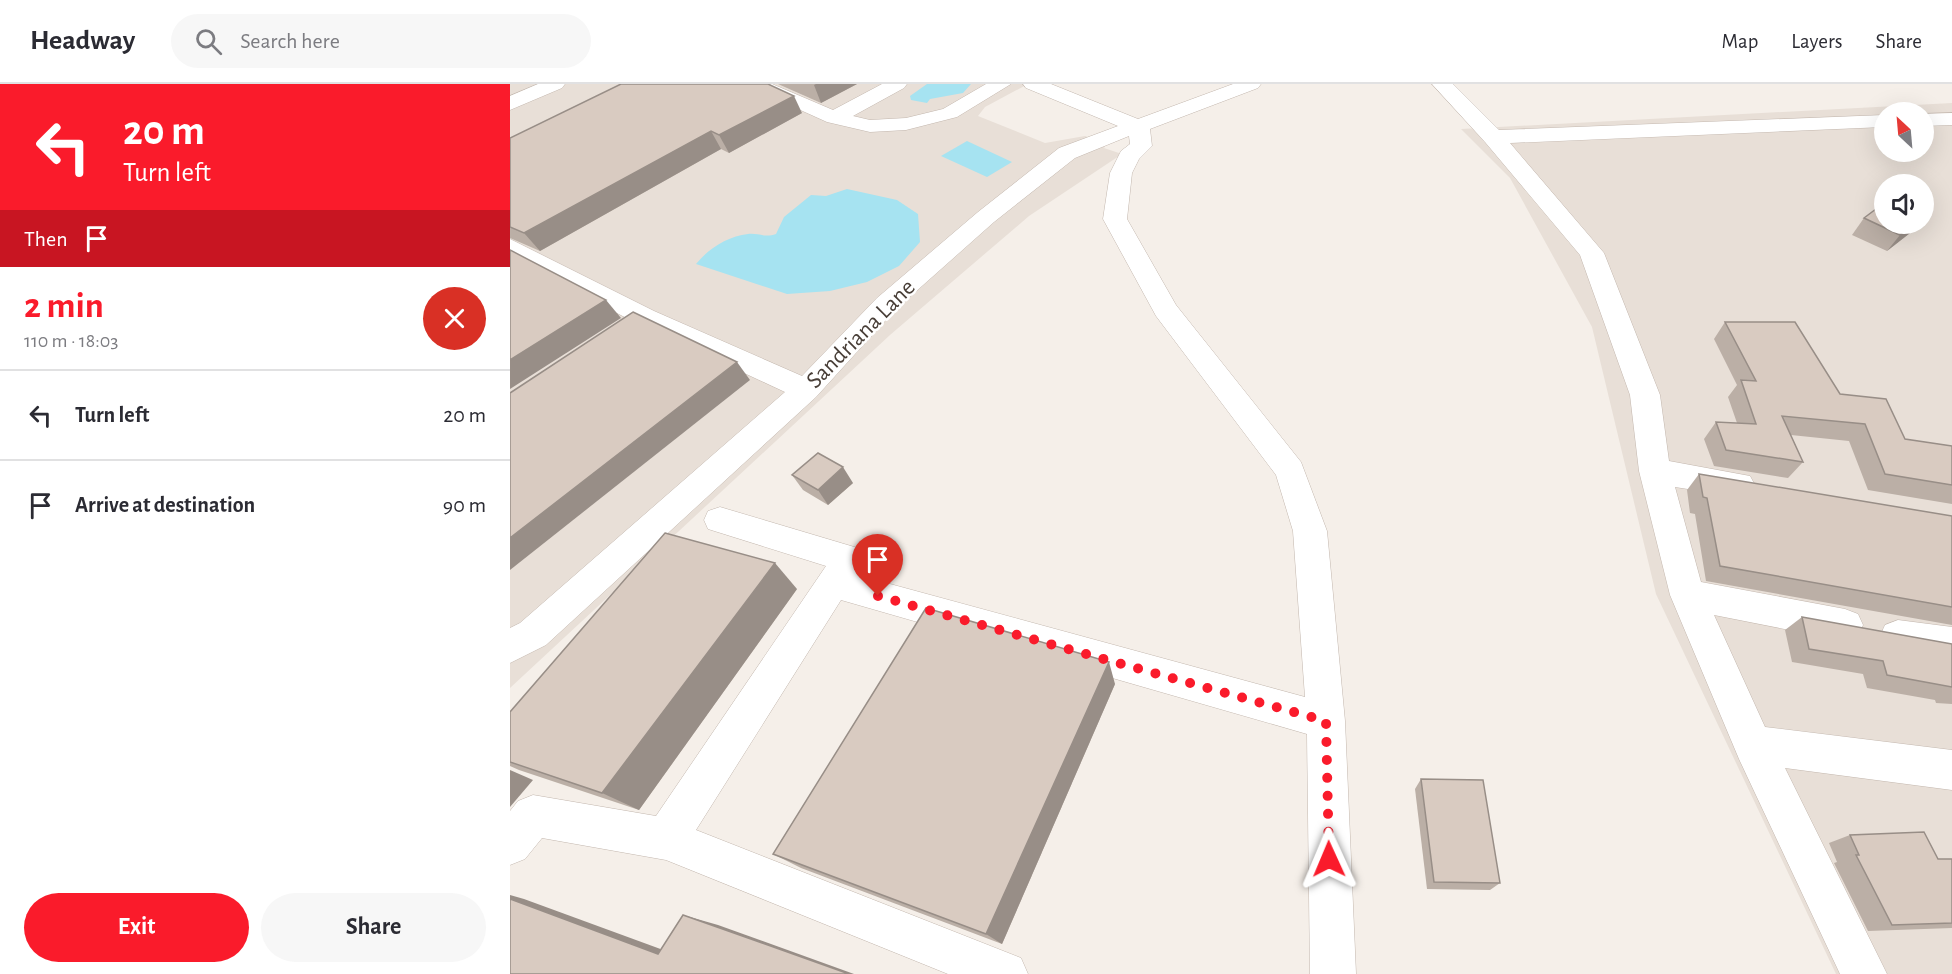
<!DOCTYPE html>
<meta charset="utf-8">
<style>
body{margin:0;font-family:"Alegreya Sans",sans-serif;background:#f7f7f7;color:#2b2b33;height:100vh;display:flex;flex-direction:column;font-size:22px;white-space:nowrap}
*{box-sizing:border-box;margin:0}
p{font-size:20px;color:#7c7c81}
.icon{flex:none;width:33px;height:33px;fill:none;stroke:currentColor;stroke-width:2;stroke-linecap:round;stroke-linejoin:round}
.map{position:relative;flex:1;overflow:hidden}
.details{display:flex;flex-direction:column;background:#fff;width:510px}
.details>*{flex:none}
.hud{background:#fa1b2b;color:#fff;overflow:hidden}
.needle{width:39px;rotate:334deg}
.controls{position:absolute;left:1364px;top:18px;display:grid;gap:12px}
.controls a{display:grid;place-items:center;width:60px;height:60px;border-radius:50%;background:#fff;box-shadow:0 6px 24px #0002;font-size:30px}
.pin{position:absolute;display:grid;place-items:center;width:51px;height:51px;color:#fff;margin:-62px -26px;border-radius:50% 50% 50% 0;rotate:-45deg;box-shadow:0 0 6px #0007}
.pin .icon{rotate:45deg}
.me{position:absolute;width:66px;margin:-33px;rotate:359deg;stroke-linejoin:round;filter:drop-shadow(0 0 4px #0008)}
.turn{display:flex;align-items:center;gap:21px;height:126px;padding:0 24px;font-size:27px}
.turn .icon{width:78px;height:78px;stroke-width:2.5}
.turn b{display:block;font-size:42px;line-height:51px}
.then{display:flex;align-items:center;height:57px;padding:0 24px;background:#0003;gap:12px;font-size:22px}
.round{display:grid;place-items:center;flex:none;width:63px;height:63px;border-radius:32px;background:#f7f7f7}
.summary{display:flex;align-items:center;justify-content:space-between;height:102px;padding:0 24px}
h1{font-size:36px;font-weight:600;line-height:45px;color:#fa1b2b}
.cta{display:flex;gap:12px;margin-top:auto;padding:12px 24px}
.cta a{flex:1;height:69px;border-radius:36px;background:#fa1b2b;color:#fff;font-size:24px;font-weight:600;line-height:69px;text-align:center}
.cta a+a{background:#f7f7f7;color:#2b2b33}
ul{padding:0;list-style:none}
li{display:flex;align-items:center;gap:18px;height:90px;padding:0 24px;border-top:2px solid #e1e1e2}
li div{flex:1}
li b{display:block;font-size:22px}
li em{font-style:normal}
header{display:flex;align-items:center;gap:36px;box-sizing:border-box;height:84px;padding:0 30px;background:#fff;border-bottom:2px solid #e1e1e2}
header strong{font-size:28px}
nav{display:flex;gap:33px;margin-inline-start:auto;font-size:21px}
.search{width:420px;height:54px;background:#f7f7f7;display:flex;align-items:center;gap:15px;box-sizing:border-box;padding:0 21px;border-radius:33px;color:#7c7c81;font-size:22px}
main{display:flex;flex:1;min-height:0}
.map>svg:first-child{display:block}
</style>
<header>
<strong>Headway</strong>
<div class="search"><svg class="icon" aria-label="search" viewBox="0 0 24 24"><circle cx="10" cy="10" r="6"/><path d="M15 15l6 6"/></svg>Search here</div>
<nav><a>Map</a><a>Layers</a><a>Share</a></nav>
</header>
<main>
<section class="details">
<div class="hud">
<div class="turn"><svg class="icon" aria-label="left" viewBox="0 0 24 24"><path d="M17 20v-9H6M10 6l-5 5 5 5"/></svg><div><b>20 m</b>Turn left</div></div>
<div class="then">Then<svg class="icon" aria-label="arrive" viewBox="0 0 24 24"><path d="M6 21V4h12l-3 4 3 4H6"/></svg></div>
</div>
<div class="summary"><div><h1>2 min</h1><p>110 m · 18:03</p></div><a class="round" style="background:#d93025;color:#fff"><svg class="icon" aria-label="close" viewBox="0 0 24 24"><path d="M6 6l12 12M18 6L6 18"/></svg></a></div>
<ul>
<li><svg class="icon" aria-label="left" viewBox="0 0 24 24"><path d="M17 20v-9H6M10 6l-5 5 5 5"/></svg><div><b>Turn left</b></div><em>20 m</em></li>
<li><svg class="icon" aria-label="arrive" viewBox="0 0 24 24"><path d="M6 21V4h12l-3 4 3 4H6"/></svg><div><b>Arrive at destination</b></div><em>90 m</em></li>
</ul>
<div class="cta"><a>Exit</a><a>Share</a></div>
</section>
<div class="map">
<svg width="1442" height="890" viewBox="0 0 1442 890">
<rect width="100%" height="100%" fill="#f5efe9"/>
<!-- residential -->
<g fill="#e8dfd7" fill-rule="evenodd">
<polygon points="0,0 518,0 475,23 468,32 535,59 575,52 596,60 594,64 612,70 519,132 380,251 0,604"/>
<path d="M 1442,19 L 1442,890 L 1326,890 L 1146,510 L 1082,243 L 1000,94 L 951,45 ZM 1374,28 L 1413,28 L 1413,68 L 1374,68 ZM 1374,100 L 1413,100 L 1413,140 L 1374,140 Z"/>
</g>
<!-- water -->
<g fill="#a6e3f1">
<polygon points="417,0 461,0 453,9 420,15 417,19 401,16 400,12"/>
<polygon points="457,57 502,78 477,93 431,72"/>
<path d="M 337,105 L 387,116 L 408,130 L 410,158 L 389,182 L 357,198 L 320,207 L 277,210 L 186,180 C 198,165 218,152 238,150 C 249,149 255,154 266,150 L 274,133 L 301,111 L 316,112 Z"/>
</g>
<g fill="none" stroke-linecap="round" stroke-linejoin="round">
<defs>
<g id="minor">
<polygon points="28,0 55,0 52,4 0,26 0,12"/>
<polygon points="262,0 323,26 372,0 397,0 394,4 343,32 360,36 396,34 433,25 476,0 501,0 447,33 396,46 360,48 317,38 255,10 252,6 255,2"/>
<polygon points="513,0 541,0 628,35 723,0 751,0 748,4 640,45 642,62 629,75 622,89 617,135 666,221 791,378 817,447 835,637 846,890 800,890 797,650 331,516 186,746 511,874 518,890 438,890 156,776 32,754 15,775 0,781 0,727 8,717 23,711 146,732 316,482 198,445 194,436 198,427 210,423 351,465 356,475 347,491 795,613 783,447 766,391 646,232 593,135 600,89 611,67 620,60 619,52 565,74 484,138 385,226 306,313 36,561 0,579 0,544 10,539 275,308 126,239 0,173 0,155 144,227 292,292 367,214 468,128 549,64 608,42 516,4"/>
<polygon points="922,0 943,0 989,46 1374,31 1374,43 1000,59 1094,169 1150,311 1159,377 1240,392 1245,401 1240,410 1229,413 1165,403 1191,498 1335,525 1348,530 1353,541 1348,552 1335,557 1204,531 1255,643 1442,666 1442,706 1275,684 1377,890 1330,890 1229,675 1160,511 1129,387 1120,311 1070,171 975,58"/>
<polygon points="1442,29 1442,41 1413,42 1413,30"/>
<polygon points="1388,536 1442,543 1442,575 1388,568 1375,563 1370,552 1375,541"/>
</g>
</defs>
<!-- minor casing -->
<use href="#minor" stroke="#c3b7ae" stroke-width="1"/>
<!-- minor -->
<use href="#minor" fill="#fff" fill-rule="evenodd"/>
</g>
<!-- wall -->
<g fill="#bbafa6">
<polygon points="268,0 347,0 311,19"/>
<polygon points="292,29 219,69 211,65 30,167 0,154 0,54"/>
<polygon points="1354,134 1400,149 1377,167 1342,151"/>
<polygon points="1215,238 1330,310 1395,355 1442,362 1442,420 1358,406 1339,357 1281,351 1293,378 1278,394 1204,382 1194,355 1206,338 1227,339 1218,313 1227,301 1204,255"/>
<polygon points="1189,390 1442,432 1442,541 1196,497 1185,430 1180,429 1177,406"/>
<polygon points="282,391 343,399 318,421 293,406"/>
<polygon points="287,505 129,726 9,686 0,682 0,628"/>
<polygon points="1292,533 1442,560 1442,620 1426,619 1425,616 1357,604 1353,590 1282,578 1275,546"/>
<polygon points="605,600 492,860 291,784 263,770"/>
<polygon points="911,695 990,799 980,806 917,805 905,705"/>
<polygon points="1340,751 1428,775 1442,775 1442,844 1358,847 1324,779 1327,778 1319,759"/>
</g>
<!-- shaded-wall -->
<g fill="#988e87">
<polygon points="306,0 347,0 311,19 304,1"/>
<polygon points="284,12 292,29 219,69 209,51"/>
<polygon points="201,47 211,65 30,167 14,149"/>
<polygon points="1404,140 1408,140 1400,149 1377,167 1390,151"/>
<polygon points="96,216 111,234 0,305 0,276"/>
<polygon points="227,278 240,296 0,486 0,454"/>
<polygon points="333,383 343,399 318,421 308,406"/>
<polygon points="265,479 287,505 129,726 92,709"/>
<polygon points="599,578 605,600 492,860 476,850"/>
<polygon points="0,686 23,696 0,723"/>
<polygon points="0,811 14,815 186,878 148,870 0,815"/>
<polygon points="173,831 208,841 344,890 339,890"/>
</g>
<!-- building -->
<g fill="#d9cbc1" stroke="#988e87" stroke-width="1.5">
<polygon points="111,0 258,0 284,12 209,51 201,47 14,149 0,143 0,54"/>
<polygon points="1374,119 1374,140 1404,140 1390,151 1354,134"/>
<polygon points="0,166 96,216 0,276"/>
<polygon points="123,228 227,278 0,454 0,309"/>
<polygon points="1215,238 1285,238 1330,310 1376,315 1395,355 1442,362 1442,401 1375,390 1355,340 1272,332 1293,378 1216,366 1206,338 1246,340 1231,296 1246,297"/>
<polygon points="308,369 333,383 308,406 282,391"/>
<polygon points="1189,390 1442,432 1442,523 1210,482 1197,414 1193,413"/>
<polygon points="155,449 265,479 92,709 0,678 0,628"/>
<polygon points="416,524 599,578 476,850 263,770"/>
<polygon points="1292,533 1442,560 1442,603 1377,591 1373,577 1299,565"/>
<polygon points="911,695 973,696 990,799 924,798"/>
<polygon points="1414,748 1428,775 1442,775 1442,839 1382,841 1346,771 1349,771 1340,751"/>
<polygon points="0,815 148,870 173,831 339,890 0,890"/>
</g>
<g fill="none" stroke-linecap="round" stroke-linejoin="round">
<!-- route -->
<polyline stroke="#fa1b2b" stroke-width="10" stroke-dasharray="0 18" points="368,512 816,637 819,775"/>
</g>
<g text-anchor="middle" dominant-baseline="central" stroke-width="5" stroke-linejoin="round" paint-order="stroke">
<!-- street labels -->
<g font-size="24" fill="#483e37" stroke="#fff">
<text transform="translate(351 250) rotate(-45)">Sandriana Lane</text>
</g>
</g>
</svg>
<div class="controls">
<a><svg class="needle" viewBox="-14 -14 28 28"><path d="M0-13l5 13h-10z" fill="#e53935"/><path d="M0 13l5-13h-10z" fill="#7c7c81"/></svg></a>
<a><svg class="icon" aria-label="sound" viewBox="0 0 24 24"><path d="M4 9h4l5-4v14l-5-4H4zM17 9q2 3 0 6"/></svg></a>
</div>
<div class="pin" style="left:368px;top:512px;background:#d93025"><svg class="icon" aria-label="arrive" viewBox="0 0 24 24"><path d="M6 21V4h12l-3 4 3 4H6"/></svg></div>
<svg class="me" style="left:819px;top:775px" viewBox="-20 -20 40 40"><path d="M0-17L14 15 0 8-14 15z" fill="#fa1b2b" stroke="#fff" stroke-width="4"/></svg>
</div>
</main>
